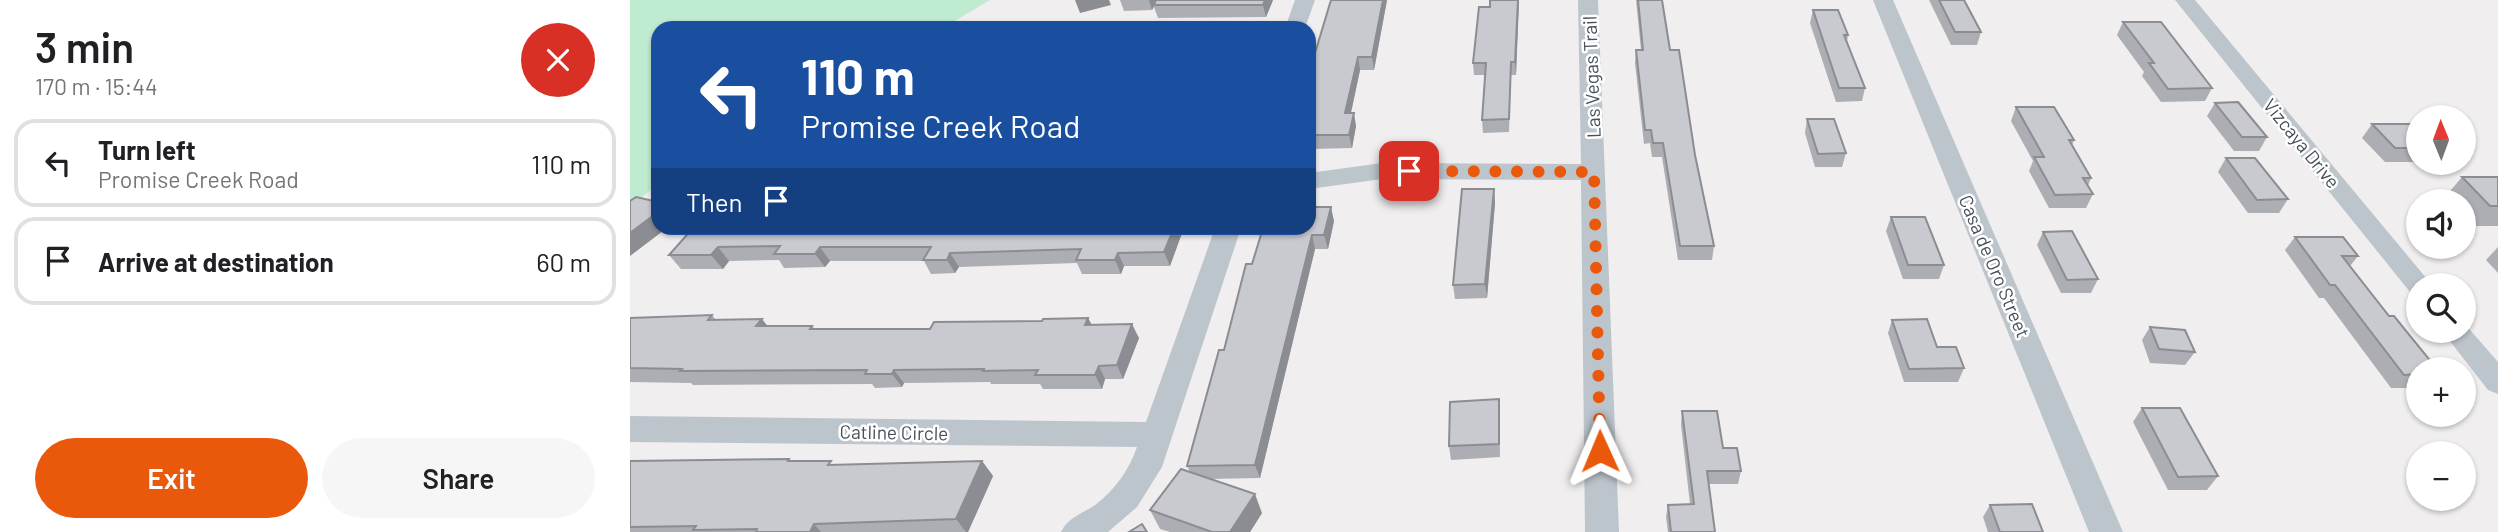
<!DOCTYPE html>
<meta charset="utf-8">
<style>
body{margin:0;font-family:Barlow,sans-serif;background:#f6f6f6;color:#202124;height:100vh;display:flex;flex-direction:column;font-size:26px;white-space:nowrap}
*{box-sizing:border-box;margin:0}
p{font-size:23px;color:#757577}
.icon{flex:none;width:38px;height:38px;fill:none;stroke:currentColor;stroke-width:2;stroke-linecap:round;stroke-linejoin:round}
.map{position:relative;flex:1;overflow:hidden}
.side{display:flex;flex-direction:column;background:#fff;width:630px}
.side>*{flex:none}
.hud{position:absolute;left:21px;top:21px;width:665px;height:214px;border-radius:21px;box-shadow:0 2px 5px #0004;background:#1a4fa0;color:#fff;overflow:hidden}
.needle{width:46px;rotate:359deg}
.controls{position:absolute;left:1776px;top:105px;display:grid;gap:14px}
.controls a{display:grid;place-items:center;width:70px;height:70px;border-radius:50%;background:#fff;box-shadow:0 2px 5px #0004;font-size:35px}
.pin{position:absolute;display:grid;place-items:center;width:60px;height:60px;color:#fff;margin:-30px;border-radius:14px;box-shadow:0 4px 10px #0006}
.me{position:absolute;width:77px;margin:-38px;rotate:359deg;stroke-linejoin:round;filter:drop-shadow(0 0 5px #0008)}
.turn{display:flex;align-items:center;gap:24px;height:147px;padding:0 35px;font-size:32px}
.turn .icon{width:91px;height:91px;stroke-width:2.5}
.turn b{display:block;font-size:49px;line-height:60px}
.then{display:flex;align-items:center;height:66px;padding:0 35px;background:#0003;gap:14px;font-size:26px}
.round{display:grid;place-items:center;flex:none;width:74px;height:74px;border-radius:37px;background:#f6f6f6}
.overview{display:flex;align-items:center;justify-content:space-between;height:119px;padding:0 35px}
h1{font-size:42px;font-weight:600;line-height:52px}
.button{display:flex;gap:14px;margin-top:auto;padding:14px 35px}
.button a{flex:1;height:80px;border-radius:42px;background:#ea580c;color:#fff;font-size:28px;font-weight:600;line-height:80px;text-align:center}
.button a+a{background:#f6f6f6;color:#202124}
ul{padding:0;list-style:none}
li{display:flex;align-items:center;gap:21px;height:88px;margin:0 14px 10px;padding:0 21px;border:4px solid #e0e0e0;border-radius:21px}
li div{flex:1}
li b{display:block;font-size:26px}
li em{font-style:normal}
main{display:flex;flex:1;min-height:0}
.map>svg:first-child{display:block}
</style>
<main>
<section class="side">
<div class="overview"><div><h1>3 min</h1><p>170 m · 15:44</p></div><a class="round" style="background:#d93025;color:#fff"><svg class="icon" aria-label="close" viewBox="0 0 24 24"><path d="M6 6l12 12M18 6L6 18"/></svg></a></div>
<ul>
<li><svg class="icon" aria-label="left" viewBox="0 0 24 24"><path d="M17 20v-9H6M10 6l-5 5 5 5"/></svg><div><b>Turn left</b><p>Promise Creek Road</p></div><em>110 m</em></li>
<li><svg class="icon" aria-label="arrive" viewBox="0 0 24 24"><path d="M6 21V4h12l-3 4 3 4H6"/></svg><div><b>Arrive at destination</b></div><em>60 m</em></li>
</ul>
<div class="button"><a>Exit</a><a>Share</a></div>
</section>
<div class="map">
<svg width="1868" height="532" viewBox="0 0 1868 532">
<rect width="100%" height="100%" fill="#f0eeee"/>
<!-- green -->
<polygon fill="#bfebd1" points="0,0 360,0 313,28 28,28 28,185 0,206"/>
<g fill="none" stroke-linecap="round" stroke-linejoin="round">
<!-- minor -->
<g fill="#bdc5cc" fill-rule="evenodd">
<polygon points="665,0 685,0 675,28 655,28"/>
<polygon points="948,0 968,0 989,532 955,532 951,180 752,179 679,189 679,173 752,163 951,164"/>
<polygon points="1243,0 1263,0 1493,532 1459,532"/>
<polygon points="1545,0 1565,0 1802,285 1788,285 1788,294 1780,292"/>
<path d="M 585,228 L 611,228 L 532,467 L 507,507 L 478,532 L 431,532 C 438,517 452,514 465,505 C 485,490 499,470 507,447 L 0,442 L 0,416 L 516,422 Z"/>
<polygon points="1834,323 1868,362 1868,394 1858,390 1812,331 1834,331"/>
</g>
</g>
<!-- wall -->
<g fill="#acaeb3">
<polygon points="490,0 643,0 636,17 528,18 524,7 522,10 494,11"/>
<polygon points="757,0 744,70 730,70 721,113 726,126 722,148 679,149 679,73"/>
<polygon points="889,0 886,75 881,75 879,132 853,133 852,120 855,75 844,75 843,63 860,7"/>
<polygon points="1006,0 1032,0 1040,50 1065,155 1084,246 1082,260 1048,260 1032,157 1022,157 1020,143 1014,144 1005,63 1006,50 1011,50"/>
<polygon points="1299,0 1334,0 1351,32 1347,45 1321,45"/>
<polygon points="1183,10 1218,35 1217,41 1235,88 1232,101 1206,102 1180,23"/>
<polygon points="1493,22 1582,88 1575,101 1531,102 1512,76 1514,72 1487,35"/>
<polygon points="1585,103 1637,137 1629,151 1604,151 1577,116"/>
<polygon points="1386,107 1444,140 1442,145 1461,178 1458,186 1463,194 1456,208 1419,208 1399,171 1403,161 1381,121"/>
<polygon points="1177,119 1216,153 1212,167 1185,167 1175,133"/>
<polygon points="1742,124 1788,129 1788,162 1755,162 1732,138"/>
<polygon points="1596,158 1658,199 1649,213 1618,213 1588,172"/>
<polygon points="1832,177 1868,177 1868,226 1843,226 1834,216 1834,201 1821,201 1816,196"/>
<polygon points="864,189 865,203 857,298 825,299 823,285"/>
<polygon points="1261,217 1314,265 1309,279 1273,279 1256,231"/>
<polygon points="704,221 698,249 685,249 630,478 579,479 632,513 620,532 540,532 530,529 520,510 560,472 557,466 622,264"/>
<polygon points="63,228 550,228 552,233 540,266 494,266 491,274 452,274 447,263 329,267 325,273 301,274 294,261 200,261 195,267 154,268 149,260 99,261 93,269 51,269 39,255"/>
<polygon points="1413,232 1468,279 1461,293 1431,293 1407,245"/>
<polygon points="1665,237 1728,256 1720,266 1788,369 1788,388 1761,388 1694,298 1689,298 1655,250"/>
<polygon points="1868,247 1868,273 1856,260"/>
<polygon points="82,315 86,320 138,326 182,326 185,329 300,329 458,318 462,325 509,338 493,379 475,379 472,389 413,389 410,384 361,384 360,382 274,383 272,387 245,388 242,384 63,385 61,383 0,382 0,318"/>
<polygon points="1262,320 1307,347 1334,368 1328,382 1274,382 1258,333"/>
<polygon points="1520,327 1565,352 1555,365 1520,363 1512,340"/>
<polygon points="869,399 870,457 821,460 819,446"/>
<polygon points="1512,408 1588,476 1577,490 1538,490 1503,422"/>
<polygon points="1052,411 1093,448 1111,471 1108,484 1078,484 1085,532 1038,532 1036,517 1038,505 1060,504 1051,425"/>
<polygon points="0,461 162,461 204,465 352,461 363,476 338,532 0,532"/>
<polygon points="1360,505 1413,532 1358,532 1353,517"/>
</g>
<!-- shaded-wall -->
<g fill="#8c8d92">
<polygon points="445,0 479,0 481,5 450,13"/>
<polygon points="519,0 527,0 522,10"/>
<polygon points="635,0 643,0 636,17 633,5"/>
<polygon points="753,0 757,0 744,70 742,57"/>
<polygon points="888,0 889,0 886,75 885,62"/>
<polygon points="728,57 730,70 718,126 715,113"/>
<polygon points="724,113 726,126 722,148 719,135"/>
<polygon points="864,189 865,203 857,298 855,284"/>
<polygon points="701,207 704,221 698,249 694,235"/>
<polygon points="28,212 28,228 37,228 0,256 0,233"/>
<polygon points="544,228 550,228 552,233 540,266 534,252"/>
<polygon points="682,235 685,249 630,478 625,465"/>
<polygon points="88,247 99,261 93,269 81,255"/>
<polygon points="190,247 200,261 195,267 185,254"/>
<polygon points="320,253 329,267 325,273 317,260"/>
<polygon points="488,253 494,266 491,274 485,260"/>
<polygon points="458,318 465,332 455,325"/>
<polygon points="132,319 143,333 126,326"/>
<polygon points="502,324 509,338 493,379 487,365"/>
<polygon points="469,366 475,379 472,389 465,375"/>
<polygon points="264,370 274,383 272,387 262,374"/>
<polygon points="352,461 363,476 338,532 336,532 326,519"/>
<polygon points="625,494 632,513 620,532 600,532"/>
<polygon points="184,524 191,532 180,532"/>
</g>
<!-- building -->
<g fill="#c8cad0" stroke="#8c8d92" stroke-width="2">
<polygon points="526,0 635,0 633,5 524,5"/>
<polygon points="701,0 753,0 742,57 728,57 715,113 724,113 719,135 679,135 679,73"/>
<polygon points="860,0 888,0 885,62 881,62 879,119 852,120 856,63 843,63 849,7 860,7"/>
<polygon points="1008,0 1032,0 1040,50 1049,50 1065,155 1084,246 1050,246 1033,143 1023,143 1021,130 1015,130 1006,50 1013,50"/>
<polygon points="1309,0 1334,0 1351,32 1325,32"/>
<polygon points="1183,10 1208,10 1218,35 1214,35 1235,88 1209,88"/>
<polygon points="1493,22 1531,22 1582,88 1538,89 1519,63 1524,63"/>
<polygon points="1608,102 1637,137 1612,137 1585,103"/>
<polygon points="1386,107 1424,107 1444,140 1439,140 1461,178 1453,178 1463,194 1425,195 1404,157 1414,157"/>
<polygon points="1177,119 1204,119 1216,153 1188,154"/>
<polygon points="1742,124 1783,124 1788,129 1788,148 1765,148"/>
<polygon points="1596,158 1625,158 1658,199 1627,200"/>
<polygon points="1832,177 1868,177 1868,206 1860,206"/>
<polygon points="832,189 864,189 855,284 823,285"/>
<polygon points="6,197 28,202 28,212 0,233 0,201"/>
<polygon points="679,207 701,207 694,235 682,235 625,465 557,466 589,350 594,350 616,264 622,264 633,228 679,228"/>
<polygon points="1261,217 1295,217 1314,265 1278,265"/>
<polygon points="63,228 544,228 534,252 488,253 485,260 446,260 451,249 320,253 317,260 293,260 301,247 190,247 185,254 144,254 150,246 88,247 81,255 39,255"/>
<polygon points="1442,231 1468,279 1437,280 1413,232"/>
<polygon points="1665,237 1713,237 1728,256 1712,256 1759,316 1764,316 1807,369 1788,369 1788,374 1774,375 1705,285 1700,285"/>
<polygon points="82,315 78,320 132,319 126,326 182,326 180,329 300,329 304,322 412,321 413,319 458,318 455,325 502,324 487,365 469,366 465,375 405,375 408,370 353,371 354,369 264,370 262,374 235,374 237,370 50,371 52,369 0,368 0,318"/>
<polygon points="1297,319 1307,347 1326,347 1334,368 1279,369 1262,320"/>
<polygon points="1520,327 1555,330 1565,352 1529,349"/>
<polygon points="869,399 869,444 819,446 820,402"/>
<polygon points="1512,408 1550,408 1588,476 1548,477"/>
<polygon points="1052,411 1087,411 1093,448 1107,448 1111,471 1077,471 1085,532 1041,532 1038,505 1064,504"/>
<polygon points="159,459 158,461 201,461 198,465 352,461 326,519 184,524 180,532 126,532 127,529 63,530 66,526 0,527 0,461"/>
<polygon points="551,469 625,494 600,532 582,532 520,510"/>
<polygon points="1402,504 1413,532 1370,532 1360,505"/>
<polygon points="512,524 517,532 499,532"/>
</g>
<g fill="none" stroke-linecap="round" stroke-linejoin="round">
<!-- route -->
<polyline stroke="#ea580c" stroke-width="12" stroke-dasharray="0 21.6" points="779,171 964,172 970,451"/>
</g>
<g text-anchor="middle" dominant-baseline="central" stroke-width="5" stroke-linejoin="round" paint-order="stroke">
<!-- street labels -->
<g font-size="19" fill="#47505a" stroke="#fff">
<text transform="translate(961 77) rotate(-92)">Las Vegas Trail</text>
<text transform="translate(1672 143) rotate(51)">Vizcaya Drive</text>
<text transform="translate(1365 266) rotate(67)">Casa de Oro Street</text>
<text transform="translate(264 432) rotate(1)">Catline Circle</text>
</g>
</g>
</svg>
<div class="controls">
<a><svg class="needle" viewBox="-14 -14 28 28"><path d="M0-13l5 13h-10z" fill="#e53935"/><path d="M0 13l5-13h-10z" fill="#757577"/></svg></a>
<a><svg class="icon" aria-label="sound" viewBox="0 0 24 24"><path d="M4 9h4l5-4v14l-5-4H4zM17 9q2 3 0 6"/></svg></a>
<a><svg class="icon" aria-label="search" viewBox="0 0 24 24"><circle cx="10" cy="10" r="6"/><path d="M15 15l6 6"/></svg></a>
<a>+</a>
<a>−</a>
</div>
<div class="pin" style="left:779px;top:171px;background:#d93025"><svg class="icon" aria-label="arrive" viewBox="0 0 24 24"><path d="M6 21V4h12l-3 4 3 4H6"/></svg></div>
<svg class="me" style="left:970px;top:451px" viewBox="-20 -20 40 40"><path d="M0-17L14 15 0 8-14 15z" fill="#ea580c" stroke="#fff" stroke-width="4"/></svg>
<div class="hud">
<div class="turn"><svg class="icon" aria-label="left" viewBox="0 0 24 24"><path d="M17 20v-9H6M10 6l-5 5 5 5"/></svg><div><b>110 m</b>Promise Creek Road</div></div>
<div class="then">Then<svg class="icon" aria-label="arrive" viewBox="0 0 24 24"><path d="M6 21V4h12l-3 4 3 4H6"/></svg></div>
</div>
</div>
</main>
